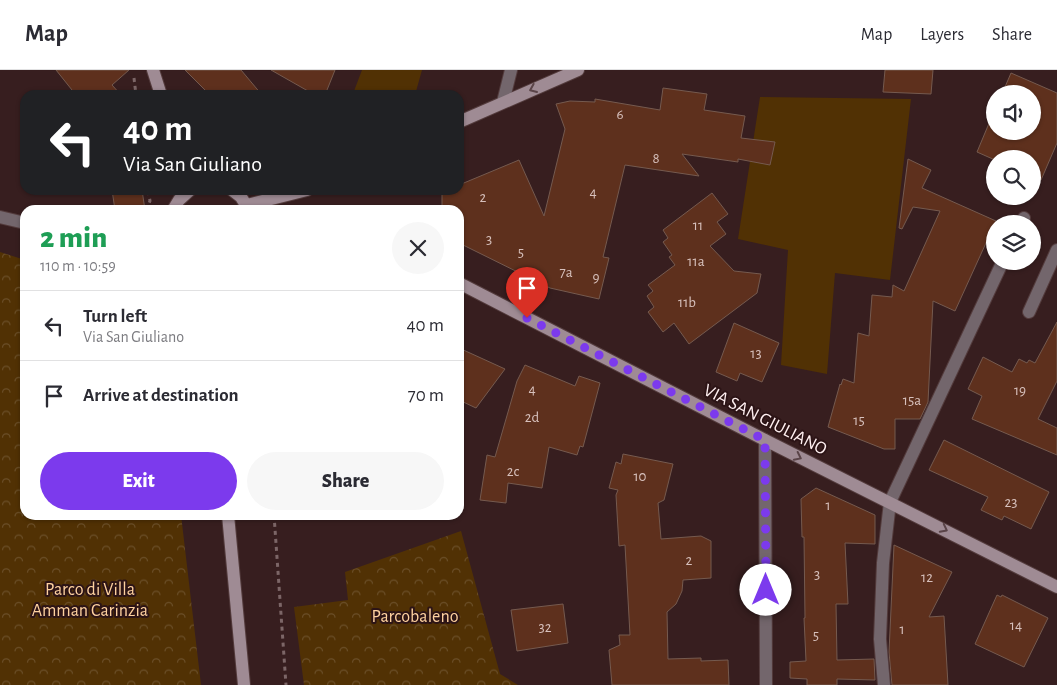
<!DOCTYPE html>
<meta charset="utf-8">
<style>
body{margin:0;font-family:"Alegreya Sans",sans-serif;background:#f7f7f7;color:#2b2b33;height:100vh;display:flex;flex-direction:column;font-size:19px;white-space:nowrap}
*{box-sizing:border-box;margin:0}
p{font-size:16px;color:#7c7c81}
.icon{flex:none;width:28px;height:28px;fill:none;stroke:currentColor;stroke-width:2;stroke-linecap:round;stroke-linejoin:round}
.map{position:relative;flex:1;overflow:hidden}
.details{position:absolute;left:20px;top:135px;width:444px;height:315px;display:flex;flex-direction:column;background:#fff;border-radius:15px;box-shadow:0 1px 4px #0004}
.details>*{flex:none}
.top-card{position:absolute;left:20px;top:20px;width:444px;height:105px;border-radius:15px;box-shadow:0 1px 4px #0004;background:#202124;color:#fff;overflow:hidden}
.tools{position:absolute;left:986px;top:15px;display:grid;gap:10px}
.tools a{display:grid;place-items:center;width:55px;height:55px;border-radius:50%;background:#fff;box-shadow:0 1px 4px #0004;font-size:25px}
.pin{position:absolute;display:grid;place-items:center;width:42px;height:42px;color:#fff;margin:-51px -21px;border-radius:50% 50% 50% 0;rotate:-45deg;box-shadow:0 0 5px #0007}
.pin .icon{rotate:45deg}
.me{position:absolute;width:55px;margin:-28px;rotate:0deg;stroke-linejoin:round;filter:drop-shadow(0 0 4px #0008)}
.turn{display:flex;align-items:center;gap:18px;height:105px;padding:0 20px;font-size:22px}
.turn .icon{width:65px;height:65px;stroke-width:2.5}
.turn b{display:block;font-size:35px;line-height:42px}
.round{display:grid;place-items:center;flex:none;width:52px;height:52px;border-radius:26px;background:#f7f7f7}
.head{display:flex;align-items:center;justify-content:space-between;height:85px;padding:0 20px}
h1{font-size:30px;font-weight:800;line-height:38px;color:#1e9e55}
.action{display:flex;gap:10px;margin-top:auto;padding:10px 20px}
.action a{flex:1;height:58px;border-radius:30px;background:#7c3aed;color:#fff;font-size:20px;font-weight:800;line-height:58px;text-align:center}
.action a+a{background:#f7f7f7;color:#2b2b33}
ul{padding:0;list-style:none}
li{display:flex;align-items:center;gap:15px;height:70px;padding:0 20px;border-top:1px solid #e1e1e2}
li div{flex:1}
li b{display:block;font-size:19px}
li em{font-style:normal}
header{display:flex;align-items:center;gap:30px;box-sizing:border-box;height:70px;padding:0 25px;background:#fff;border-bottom:1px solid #e1e1e2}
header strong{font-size:24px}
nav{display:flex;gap:28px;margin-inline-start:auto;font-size:18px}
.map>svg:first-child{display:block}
</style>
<header>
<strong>Map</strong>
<nav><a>Map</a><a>Layers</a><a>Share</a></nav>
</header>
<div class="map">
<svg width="1057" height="615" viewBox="0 0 1057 615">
<defs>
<pattern id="park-crowns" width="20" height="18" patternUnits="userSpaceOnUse" patternTransform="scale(1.25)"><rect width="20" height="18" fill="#513104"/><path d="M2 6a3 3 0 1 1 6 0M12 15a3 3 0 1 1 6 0" fill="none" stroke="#6b4f29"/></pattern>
</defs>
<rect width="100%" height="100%" fill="#371e1f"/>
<!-- green -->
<g fill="#513104">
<polygon points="362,0 422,0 415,25 361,25 354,21"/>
<polygon points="760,27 911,29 890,210 835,203 827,304 781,295 788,180 738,169"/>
</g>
<!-- park -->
<g fill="url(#park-crowns)">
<polygon points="0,182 25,190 25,445 181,445 201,615 0,615"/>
<polygon points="461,461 500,604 518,615 304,615 294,537 348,530 345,502"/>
</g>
<!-- building -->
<g fill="#5e301d" stroke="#755a4f">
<polygon points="56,0 129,0 112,15 121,25 76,25"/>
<polygon points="185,0 241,0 262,25 210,25"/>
<polygon points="271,0 335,0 325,25 315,25"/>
<polygon points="885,0 933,0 931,24 883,22"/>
<polygon points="1011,3 1057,23 1057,73 1041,110 1032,106 1032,89 995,90 977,82 995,39 995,61 1032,61 1032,24 1002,24"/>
<polygon points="663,18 707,24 704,40 745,46 741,68 775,72 770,95 738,89 738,92 682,84 699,106 625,95 603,187 609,188 599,229 550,218 459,173 459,140 442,140 442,123 448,120 459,120 459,115 519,90 544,146 565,59 556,34 570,31 595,32 595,29 660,40"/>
<polygon points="908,89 931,100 922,118 996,151 955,241 933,231 928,332 920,349 895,349 895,379 884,379 828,357 840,314 841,315 843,309 854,313 858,263 869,266 872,225 892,227 893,215 904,221 940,141 913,137 902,159 899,158"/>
<polygon points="112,120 142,120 145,140 115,140"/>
<polygon points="712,123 728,144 717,152 726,164 710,176 734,201 761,204 757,223 689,274 674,253 663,262 648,242 654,237 647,226 653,221 648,215 675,195 669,187 672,185 663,172 668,168 663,160"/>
<polygon points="1057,252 1057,311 1038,349 1057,358 1057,385 972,349 982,326 968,319 983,287 1012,302 1019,289 1027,293 1029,290 1035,293"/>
<polygon points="734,253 779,273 762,312 740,303 737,311 716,302"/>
<polygon points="459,278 505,299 476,338 459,330"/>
<polygon points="525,295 575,316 579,306 600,313 583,377 580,376 577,385 549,377 542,418 508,413 506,433 480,430 487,385 495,387 517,311"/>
<polygon points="944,370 1049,422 1031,459 1004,446 1002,450 981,440 988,427 929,400"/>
<polygon points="623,384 673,394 664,430 658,433 661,469 701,466 711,471 711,508 683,510 682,521 676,534 667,542 668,589 701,588 701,591 728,590 729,615 612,615 609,580 620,575 619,565 630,565 625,475 619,476 616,425 618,420 609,418 616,392 621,394"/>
<polygon points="816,418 875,445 875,474 845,473 848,534 836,534 837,590 874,589 875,610 837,609 837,615 807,615 807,609 790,608 790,592 806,591 804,548 805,548 804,467 802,467 801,429"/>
<polygon points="894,475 952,502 929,547 944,546 948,615 892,615 889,582"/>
<polygon points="997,525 1001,527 1002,525 1048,548 1024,597 975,574"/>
<polygon points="563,534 568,573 517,581 511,540"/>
</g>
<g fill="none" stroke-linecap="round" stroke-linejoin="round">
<defs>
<g id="minor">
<polyline points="503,32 511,0"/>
<polyline points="0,147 25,153"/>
<polyline points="1021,154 1024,148"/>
<polyline points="1029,242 1057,180"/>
<polyline points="765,370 766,615"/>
<polyline points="884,615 880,569 883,493 890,432 1003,191"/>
</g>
<g id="secondary">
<polyline points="153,0 161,25"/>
<polyline points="459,52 578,0"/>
<polyline points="232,120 241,127 249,140"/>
<polyline points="247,135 307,120"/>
<polyline points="173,140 179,130 190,120"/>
<polyline points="459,213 765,370 1057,517"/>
<polyline points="228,445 244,615"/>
</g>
</defs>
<!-- minor casing -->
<use href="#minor" stroke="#533b3c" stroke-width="14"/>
<!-- secondary casing -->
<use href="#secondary" stroke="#533b3c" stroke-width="14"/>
<!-- path -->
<g stroke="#7c6667" stroke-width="3" stroke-dasharray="4 4" stroke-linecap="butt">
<polyline points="134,8 136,25"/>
<polyline points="146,140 150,131 148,120"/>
<polyline points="274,445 286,615"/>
</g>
<!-- minor -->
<use href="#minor" stroke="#73666c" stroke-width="12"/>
<!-- secondary -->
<use href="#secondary" stroke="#9f8b94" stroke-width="12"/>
</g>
<!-- one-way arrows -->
<defs><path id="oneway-chevron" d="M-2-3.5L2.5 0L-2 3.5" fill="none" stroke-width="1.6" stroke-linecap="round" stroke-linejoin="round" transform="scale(1.25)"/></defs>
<g stroke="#5a4448">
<use href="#oneway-chevron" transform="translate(533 19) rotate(157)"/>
<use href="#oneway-chevron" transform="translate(798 387) rotate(26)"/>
<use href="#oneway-chevron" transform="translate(944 459) rotate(27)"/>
</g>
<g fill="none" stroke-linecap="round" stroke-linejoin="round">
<!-- route -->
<polyline stroke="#7c3aed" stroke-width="9" stroke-dasharray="0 16.2" points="527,248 765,370 766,520"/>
</g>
<g text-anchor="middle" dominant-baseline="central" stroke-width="4" stroke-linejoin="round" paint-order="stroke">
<!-- number labels -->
<g font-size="15" fill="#d7c0bc">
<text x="620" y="44">6</text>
<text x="656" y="88">8</text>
<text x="593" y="122">4</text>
<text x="483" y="127">2</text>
<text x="698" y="155">11</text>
<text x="489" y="169">3</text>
<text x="521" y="182">5</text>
<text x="696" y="191">11a</text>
<text x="566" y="202">7a</text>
<text x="596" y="207">9</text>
<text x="687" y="232">11b</text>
<text x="756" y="283">13</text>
<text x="532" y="319">4</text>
<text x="1020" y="320">19</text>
<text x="912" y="330">15a</text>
<text x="532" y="347">2d</text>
<text x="859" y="350">15</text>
<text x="513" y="401">2c</text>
<text x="640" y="406">10</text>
<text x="1011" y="432">23</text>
<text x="828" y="435">1</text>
<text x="689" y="490">2</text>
<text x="817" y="504">3</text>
<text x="927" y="507">12</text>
<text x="1016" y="555">14</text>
<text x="545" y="557">32</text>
<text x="902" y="559">1</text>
<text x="816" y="565">5</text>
</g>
<!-- street labels -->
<g font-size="18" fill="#fff0f1" stroke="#2c1416">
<text transform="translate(765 350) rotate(27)">VIA SAN GIULIANO</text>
</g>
<!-- park labels -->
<g font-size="18" fill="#fed19f" stroke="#2c1416">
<text x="90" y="520">Parco di Villa<tspan x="90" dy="21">Amman Carinzia</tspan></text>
<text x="415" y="547">Parcobaleno</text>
</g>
</g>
</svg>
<div class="tools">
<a><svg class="icon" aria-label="sound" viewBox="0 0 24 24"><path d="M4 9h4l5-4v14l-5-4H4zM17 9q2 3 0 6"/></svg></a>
<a><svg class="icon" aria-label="search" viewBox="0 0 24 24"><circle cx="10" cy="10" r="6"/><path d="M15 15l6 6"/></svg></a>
<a><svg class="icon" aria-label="layers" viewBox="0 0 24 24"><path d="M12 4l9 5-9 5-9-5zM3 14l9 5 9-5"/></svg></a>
</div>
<div class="pin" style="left:527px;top:248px;background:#d93025"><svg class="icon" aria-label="arrive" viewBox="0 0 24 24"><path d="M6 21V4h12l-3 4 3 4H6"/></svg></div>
<svg class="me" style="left:766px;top:520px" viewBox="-20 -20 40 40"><circle r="19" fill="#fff"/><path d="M0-13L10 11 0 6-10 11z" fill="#7c3aed"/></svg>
<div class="top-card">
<div class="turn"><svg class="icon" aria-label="left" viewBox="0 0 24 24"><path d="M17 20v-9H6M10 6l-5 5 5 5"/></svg><div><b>40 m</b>Via San Giuliano</div></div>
</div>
<section class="details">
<div class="head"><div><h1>2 min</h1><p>110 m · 10:59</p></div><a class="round"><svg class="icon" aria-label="close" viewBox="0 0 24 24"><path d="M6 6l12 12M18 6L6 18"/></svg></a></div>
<ul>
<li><svg class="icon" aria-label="left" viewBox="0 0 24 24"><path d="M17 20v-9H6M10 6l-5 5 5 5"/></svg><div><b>Turn left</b><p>Via San Giuliano</p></div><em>40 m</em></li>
<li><svg class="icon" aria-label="arrive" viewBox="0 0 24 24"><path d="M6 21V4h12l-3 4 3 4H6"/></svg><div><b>Arrive at destination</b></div><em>70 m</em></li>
</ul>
<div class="action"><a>Exit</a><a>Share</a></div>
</section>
</div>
